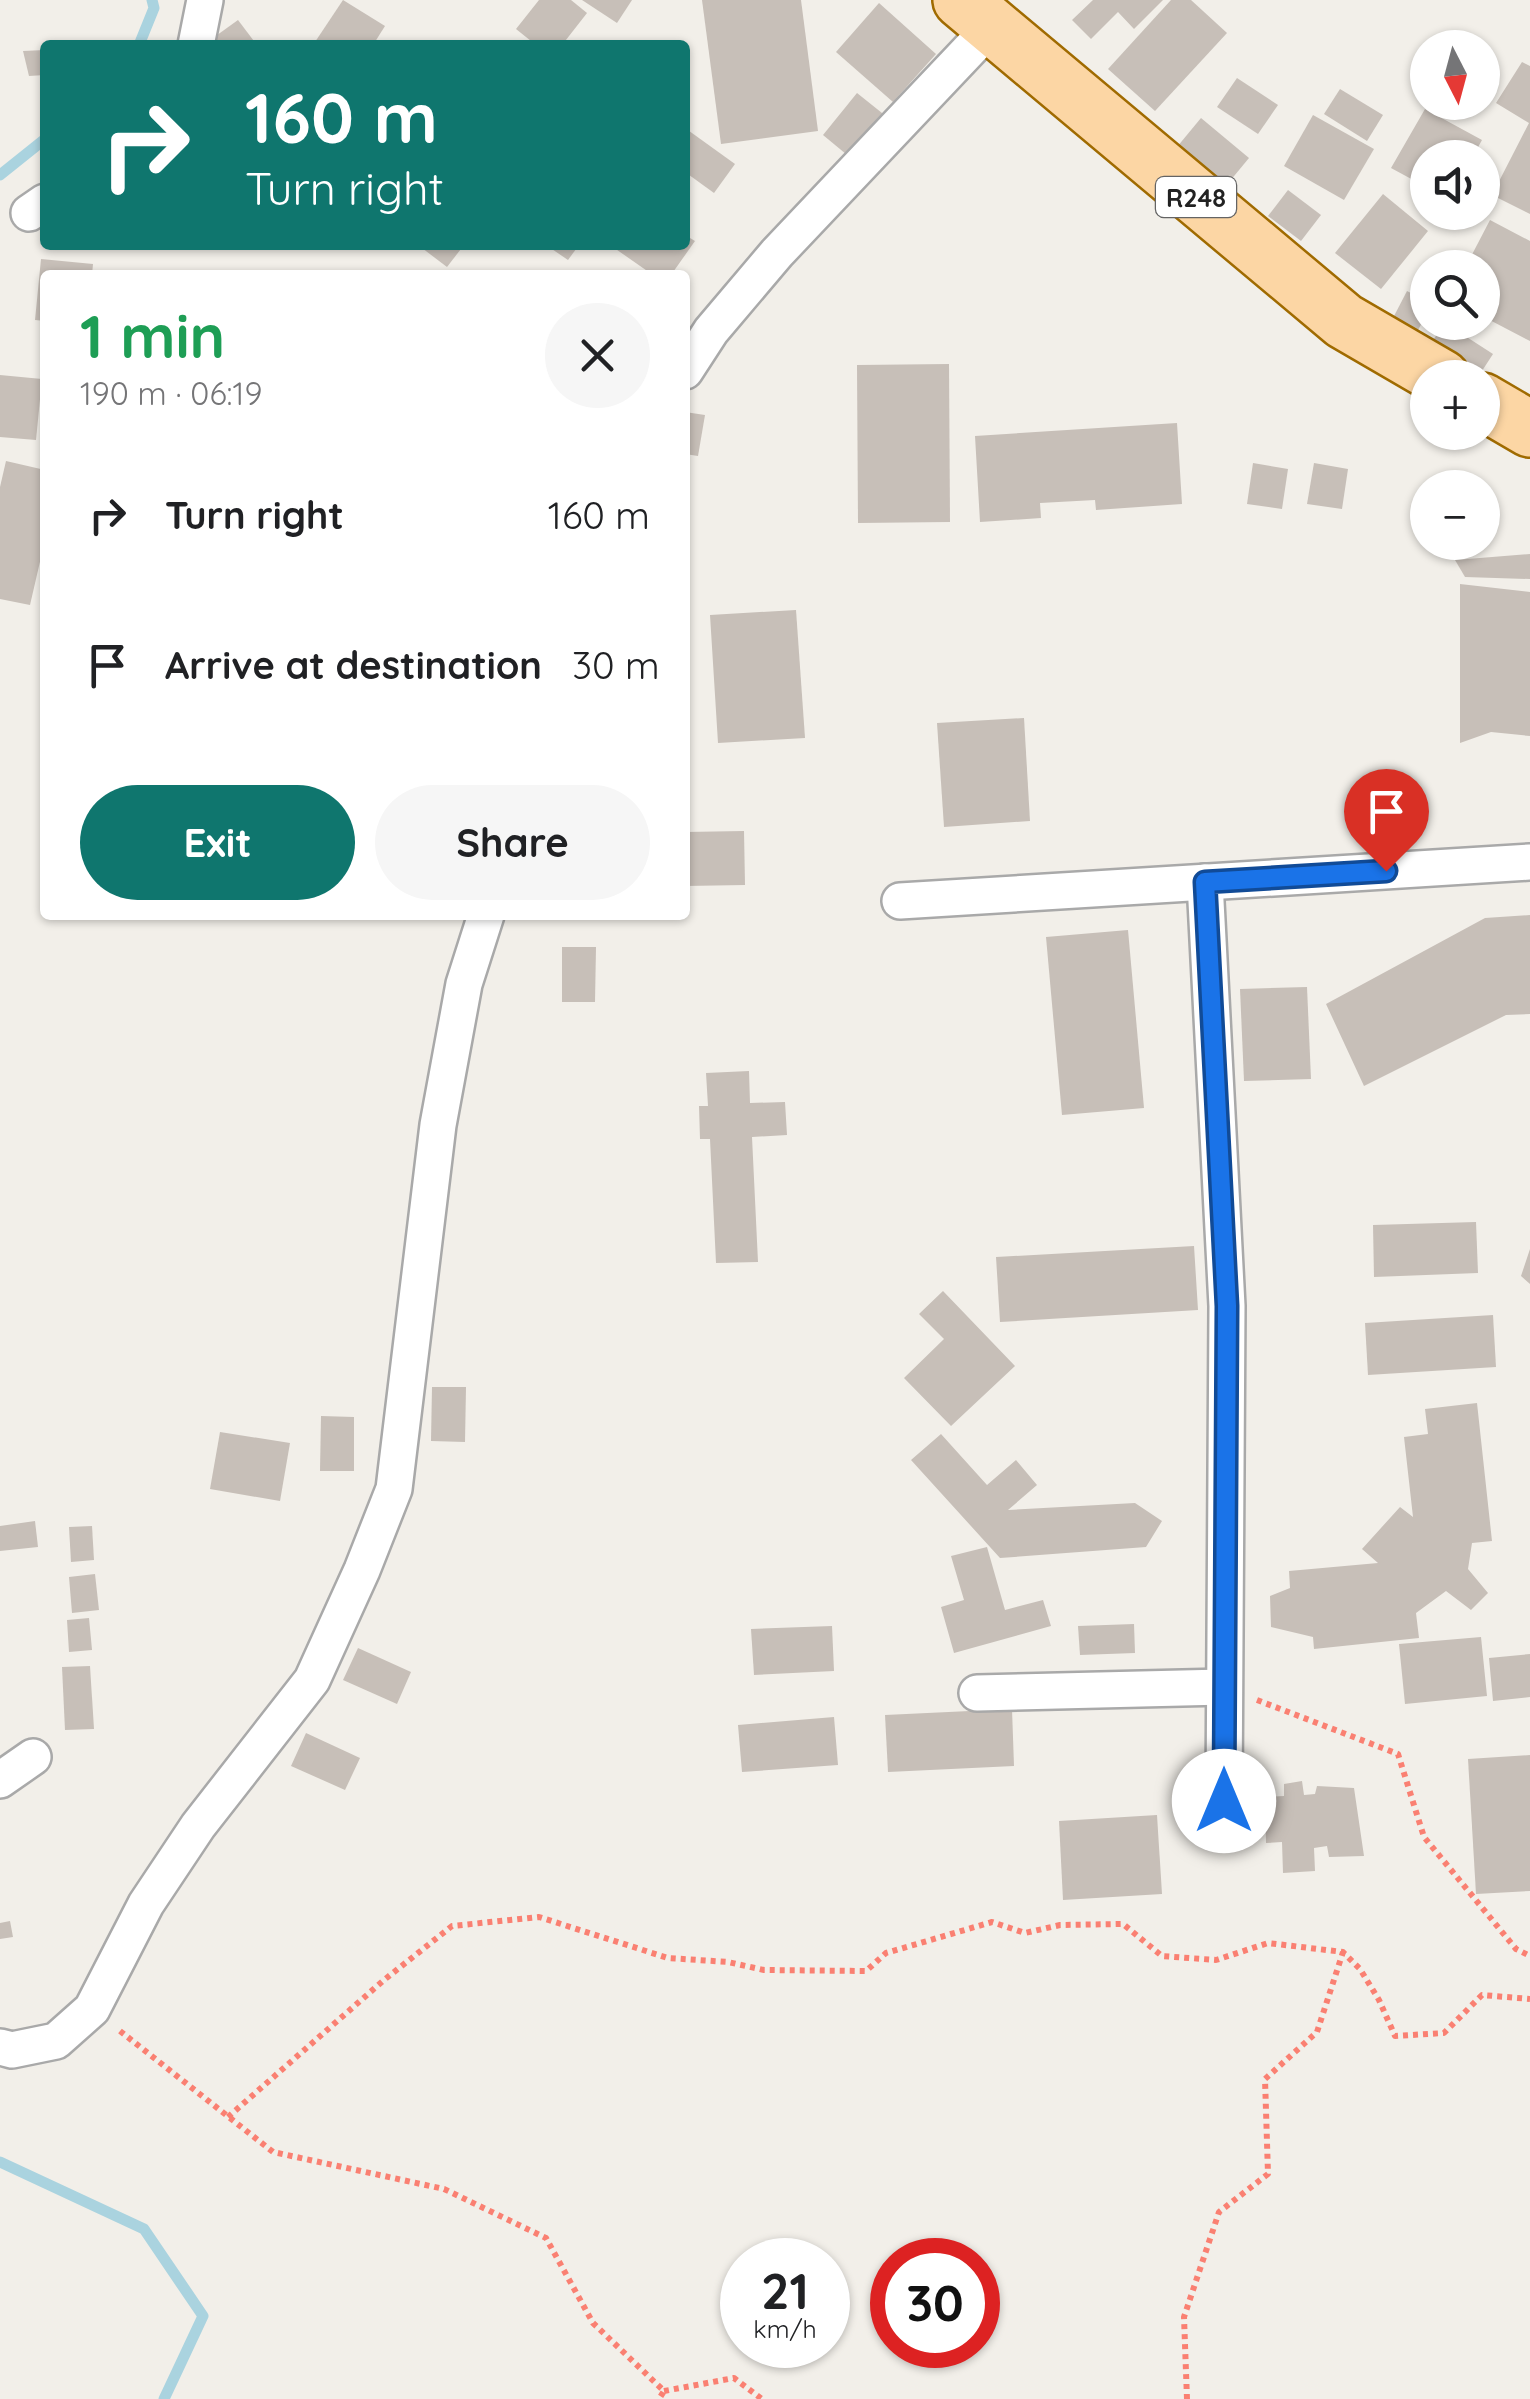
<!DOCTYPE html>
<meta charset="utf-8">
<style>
body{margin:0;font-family:Quicksand,sans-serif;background:#f6f6f6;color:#202124;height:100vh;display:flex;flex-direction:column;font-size:38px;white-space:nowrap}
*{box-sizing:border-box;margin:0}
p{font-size:32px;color:#757577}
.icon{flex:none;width:55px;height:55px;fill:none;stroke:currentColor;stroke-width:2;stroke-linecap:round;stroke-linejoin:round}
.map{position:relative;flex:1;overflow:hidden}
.drawer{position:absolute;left:40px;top:270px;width:650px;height:650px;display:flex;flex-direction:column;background:#fff;border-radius:10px;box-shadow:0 2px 8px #0004}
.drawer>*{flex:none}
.guide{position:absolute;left:40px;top:40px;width:650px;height:210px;border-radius:10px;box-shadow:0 2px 8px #0004;background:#0f766e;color:#fff;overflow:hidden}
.needle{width:65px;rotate:174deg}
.controls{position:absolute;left:1410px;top:30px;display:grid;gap:20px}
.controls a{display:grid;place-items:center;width:90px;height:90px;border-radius:50%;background:#fff;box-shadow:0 2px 8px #0004;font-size:50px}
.speed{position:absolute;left:720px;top:2238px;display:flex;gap:20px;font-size:50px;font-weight:700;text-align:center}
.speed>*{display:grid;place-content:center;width:130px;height:130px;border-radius:50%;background:#fff;box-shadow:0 2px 8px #0004;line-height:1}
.speed small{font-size:25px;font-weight:400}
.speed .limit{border:15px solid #d22;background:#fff;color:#111}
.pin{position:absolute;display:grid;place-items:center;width:85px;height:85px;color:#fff;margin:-102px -42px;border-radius:50% 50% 50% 0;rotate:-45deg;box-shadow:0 0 10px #0007}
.pin .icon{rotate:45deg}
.me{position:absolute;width:110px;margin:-55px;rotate:0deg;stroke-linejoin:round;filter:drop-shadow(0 0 8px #0008)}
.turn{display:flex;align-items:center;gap:35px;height:210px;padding:0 40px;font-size:45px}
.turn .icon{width:130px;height:130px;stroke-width:2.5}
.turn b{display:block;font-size:70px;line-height:85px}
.round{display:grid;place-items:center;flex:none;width:105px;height:105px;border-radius:52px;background:#f6f6f6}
.headline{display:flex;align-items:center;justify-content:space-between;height:170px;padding:0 40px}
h1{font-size:60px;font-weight:700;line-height:75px;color:#1e9e55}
.primary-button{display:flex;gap:20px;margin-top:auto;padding:20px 40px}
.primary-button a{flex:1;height:115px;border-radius:60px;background:#0f766e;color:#fff;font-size:40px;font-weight:700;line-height:115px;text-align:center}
.primary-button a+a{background:#f6f6f6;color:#202124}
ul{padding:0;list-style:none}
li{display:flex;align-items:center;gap:30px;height:150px;padding:0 40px}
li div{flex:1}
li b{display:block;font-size:38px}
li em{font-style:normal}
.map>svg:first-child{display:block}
</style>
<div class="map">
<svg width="1530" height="2399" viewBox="0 0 1530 2399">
<rect width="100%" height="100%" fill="#f2efe9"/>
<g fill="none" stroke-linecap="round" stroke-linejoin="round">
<!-- stream -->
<g stroke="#aad3df" stroke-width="11">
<polyline points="139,45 154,8 152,0"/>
<polyline points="0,175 45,139"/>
<polyline points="0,2162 144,2229 203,2316 164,2399"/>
</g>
</g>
<!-- building -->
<g fill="#c7bfb8">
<polygon points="343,0 385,26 373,45 313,45"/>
<polygon points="539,0 571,0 587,13 562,45 536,45 516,29"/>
<polygon points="582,0 632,0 617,23"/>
<polygon points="702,0 801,0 818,131 721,144"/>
<polygon points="1093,0 1163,0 1134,29 1118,12 1091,39 1072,20"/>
<polygon points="1171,0 1191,0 1227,33 1155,111 1108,69"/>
<polygon points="879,3 936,54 893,102 836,52"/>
<polygon points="238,20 257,45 218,45 213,38"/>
<polygon points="45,50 45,75 29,76 23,51"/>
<polygon points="1522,62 1530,66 1530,214 1492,195 1529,123 1496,103"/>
<polygon points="1237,78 1278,105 1258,134 1217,107"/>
<polygon points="1340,89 1383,115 1367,141 1324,114"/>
<polygon points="857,93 887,117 852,159 823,135"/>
<polygon points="1425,109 1482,140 1472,158 1428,158 1428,188 1391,168"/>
<polygon points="1313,115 1374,149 1344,200 1284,166"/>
<polygon points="1201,118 1249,158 1220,193 1172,153"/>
<polygon points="685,128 735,164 714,193 685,172"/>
<polygon points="1288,190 1321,215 1301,241 1268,216"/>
<polygon points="1383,194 1428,231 1381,289 1335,253"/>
<polygon points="1490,220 1530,241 1530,341 1482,316 1482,268 1465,268"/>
<polygon points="685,235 695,241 671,275 653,275 610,245 685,245"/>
<polygon points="418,245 464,245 447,267"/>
<polygon points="546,245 579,245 568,260"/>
<polygon points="41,259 93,264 92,275 45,275 45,321 35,320"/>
<polygon points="1407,291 1428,302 1428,312 1418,330 1393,318"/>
<polygon points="1445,323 1493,354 1480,374 1431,343"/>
<polygon points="949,364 950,522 858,523 857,365"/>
<polygon points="0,375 42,379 36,440 0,437"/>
<polygon points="685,412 705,415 698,456 685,454"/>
<polygon points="1177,423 1182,504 1096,510 1095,500 1040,503 1041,518 980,522 975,436"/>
<polygon points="6,461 45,470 45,540 30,605 0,599 0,487"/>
<polygon points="1253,463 1288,469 1282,509 1247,504"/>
<polygon points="1314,463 1348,469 1342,509 1307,504"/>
<polygon points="1530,554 1530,579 1465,577 1455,560"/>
<polygon points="1460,584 1530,592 1530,736 1491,732 1460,743"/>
<polygon points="796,610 805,738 718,743 710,615"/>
<polygon points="1024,718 1030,821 944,827 937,723"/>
<polygon points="744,831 745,885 685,886 685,832"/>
<polygon points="1530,915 1530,1014 1506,1015 1364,1086 1326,1004 1485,918"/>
<polygon points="1128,930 1144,1108 1062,1115 1046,937"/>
<polygon points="562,947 596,947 595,1002 562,1002"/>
<polygon points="1307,987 1311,1079 1244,1081 1240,989"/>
<polygon points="749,1071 750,1103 785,1102 787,1135 752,1137 758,1262 716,1263 710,1139 700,1139 699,1106 708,1106 706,1073"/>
<polygon points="1476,1222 1478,1273 1374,1277 1373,1225"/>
<polygon points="1194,1246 1198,1310 1000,1322 996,1257"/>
<polygon points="1530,1249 1530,1284 1521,1276"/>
<polygon points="943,1291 1015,1366 951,1426 904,1378 944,1339 919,1314"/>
<polygon points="1493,1315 1496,1367 1368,1375 1365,1323"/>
<polygon points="432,1387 466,1387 465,1442 431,1441"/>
<polygon points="1477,1403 1492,1541 1472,1543 1468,1569 1488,1593 1471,1610 1446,1591 1416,1613 1419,1638 1314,1649 1313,1637 1271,1627 1270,1596 1290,1588 1289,1571 1378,1563 1362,1549 1400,1507 1413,1517 1404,1437 1428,1434 1425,1409"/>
<polygon points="321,1416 354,1417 354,1471 320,1471"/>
<polygon points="220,1432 290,1443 280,1501 210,1489"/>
<polygon points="941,1434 987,1485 1016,1460 1037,1485 1008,1510 1135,1503 1162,1521 1146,1547 1000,1558 911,1460"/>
<polygon points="35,1521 38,1547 0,1551 0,1526"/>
<polygon points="92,1526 94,1560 71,1562 69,1527"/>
<polygon points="987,1547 1005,1610 1043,1600 1051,1626 954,1653 941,1607 964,1600 951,1556"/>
<polygon points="95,1574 99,1610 72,1613 69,1577"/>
<polygon points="89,1618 92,1650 69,1652 67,1620"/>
<polygon points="1134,1624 1135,1653 1080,1655 1078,1626"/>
<polygon points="832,1626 834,1671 754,1675 751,1629"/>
<polygon points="1481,1637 1487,1696 1405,1704 1399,1644"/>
<polygon points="358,1648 411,1672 397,1704 343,1680"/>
<polygon points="1530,1654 1530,1697 1493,1701 1489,1658"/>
<polygon points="90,1666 94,1729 65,1730 62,1667"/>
<polygon points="1012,1709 1014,1766 888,1772 885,1715"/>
<polygon points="834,1717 838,1765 742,1772 738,1725"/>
<polygon points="306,1733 360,1758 345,1790 291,1766"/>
<polygon points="1530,1755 1530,1891 1476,1894 1468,1759"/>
<polygon points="1302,1781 1304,1795 1315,1794 1317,1786 1354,1788 1364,1856 1329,1857 1327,1846 1314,1848 1315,1871 1283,1873 1282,1842 1266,1843 1265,1797 1284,1796 1284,1784"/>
<polygon points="1157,1815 1162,1894 1063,1900 1059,1821"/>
<polygon points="10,1921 13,1937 0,1939 0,1923"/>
</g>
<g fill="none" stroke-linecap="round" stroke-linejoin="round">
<defs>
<g id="street">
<polyline points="196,45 205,0"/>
<polyline points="29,213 45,202"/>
<polyline points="685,371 711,331 777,253 992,26"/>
<polyline points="1205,882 1227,1306 1224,1801"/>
<polyline points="900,901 1530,862"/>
<polyline points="977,1693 1224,1687"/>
<polyline points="0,1780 33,1757"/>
<polyline points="0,2047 12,2050 56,2041 92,2009 146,1904 198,1826 312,1680 362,1570 394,1489 438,1125 464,984 486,915"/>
</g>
<g id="primary">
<polyline points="961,0 1344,321 1442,378"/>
<polyline points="1482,401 1530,429"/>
</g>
</defs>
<!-- street casing -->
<use href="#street" stroke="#a9a9a9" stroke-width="40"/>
<!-- primary casing -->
<use href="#primary" stroke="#a06b00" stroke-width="60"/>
<!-- path -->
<g stroke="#fa8072" stroke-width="6" stroke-dasharray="5 5" stroke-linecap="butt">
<polyline points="1257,1700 1398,1754 1424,1837 1516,1949 1530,1956"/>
<polyline points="120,2031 273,2152 444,2189 546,2238 593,2323 664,2391 659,2399"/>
<polyline points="228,2117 384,1980 452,1926 539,1917 668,1958 728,1962 764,1970 866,1971 886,1953 992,1922 1025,1933 1060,1925 1123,1924 1162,1956 1216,1960 1268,1943 1343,1952 1360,1969 1379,2000 1395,2036 1444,2033 1482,1995 1530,1999"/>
<polyline points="664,2391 734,2378 762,2399"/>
<polyline points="1187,2399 1184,2317 1219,2212 1268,2174 1265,2079 1317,2032 1343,1952"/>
</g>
<!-- street -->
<use href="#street" stroke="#fff" stroke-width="35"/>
<!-- primary -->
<use href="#primary" stroke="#fcd6a4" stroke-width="55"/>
</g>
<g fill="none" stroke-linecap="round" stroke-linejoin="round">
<defs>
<polyline id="route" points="1224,1801 1227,1306 1205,882 1386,871"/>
</defs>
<!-- route casing -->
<use href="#route" stroke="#114b97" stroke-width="25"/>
<!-- route -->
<use href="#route" stroke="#1a73e8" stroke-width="18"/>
</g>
<g text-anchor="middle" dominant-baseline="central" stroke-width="8" stroke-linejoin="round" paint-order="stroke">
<!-- shield labels -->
<rect fill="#fff" stroke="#646464" stroke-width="2.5" x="1156" y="177" width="80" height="40" rx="8"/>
<g font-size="25" font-weight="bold" fill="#222">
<text x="1196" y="197">R248</text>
</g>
</g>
</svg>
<div class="controls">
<a><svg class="needle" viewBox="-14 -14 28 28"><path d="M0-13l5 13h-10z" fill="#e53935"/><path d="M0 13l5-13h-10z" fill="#757577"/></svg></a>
<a><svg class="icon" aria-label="sound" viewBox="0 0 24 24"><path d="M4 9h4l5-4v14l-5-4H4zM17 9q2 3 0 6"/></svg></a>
<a><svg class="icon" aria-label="search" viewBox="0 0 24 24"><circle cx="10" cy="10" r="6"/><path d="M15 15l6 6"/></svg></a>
<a>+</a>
<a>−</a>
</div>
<div class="speed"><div>21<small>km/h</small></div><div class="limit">30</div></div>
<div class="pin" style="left:1386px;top:871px;background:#d93025"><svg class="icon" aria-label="arrive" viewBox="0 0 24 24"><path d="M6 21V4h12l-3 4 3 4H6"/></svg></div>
<svg class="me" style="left:1224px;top:1801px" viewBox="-20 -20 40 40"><circle r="19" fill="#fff"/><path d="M0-13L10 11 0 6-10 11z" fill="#1a73e8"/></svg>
<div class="guide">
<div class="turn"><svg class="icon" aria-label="right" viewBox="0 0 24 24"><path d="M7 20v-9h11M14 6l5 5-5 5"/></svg><div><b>160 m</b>Turn right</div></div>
</div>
<section class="drawer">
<div class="headline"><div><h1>1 min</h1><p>190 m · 06:19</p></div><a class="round"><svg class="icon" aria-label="close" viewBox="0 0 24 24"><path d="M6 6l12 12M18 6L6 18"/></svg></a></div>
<ul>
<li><svg class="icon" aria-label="right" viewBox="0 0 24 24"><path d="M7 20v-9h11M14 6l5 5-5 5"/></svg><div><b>Turn right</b></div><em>160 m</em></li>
<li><svg class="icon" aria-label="arrive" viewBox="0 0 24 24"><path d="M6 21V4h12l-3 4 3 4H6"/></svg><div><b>Arrive at destination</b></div><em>30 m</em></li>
</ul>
<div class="primary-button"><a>Exit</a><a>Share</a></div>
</section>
</div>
